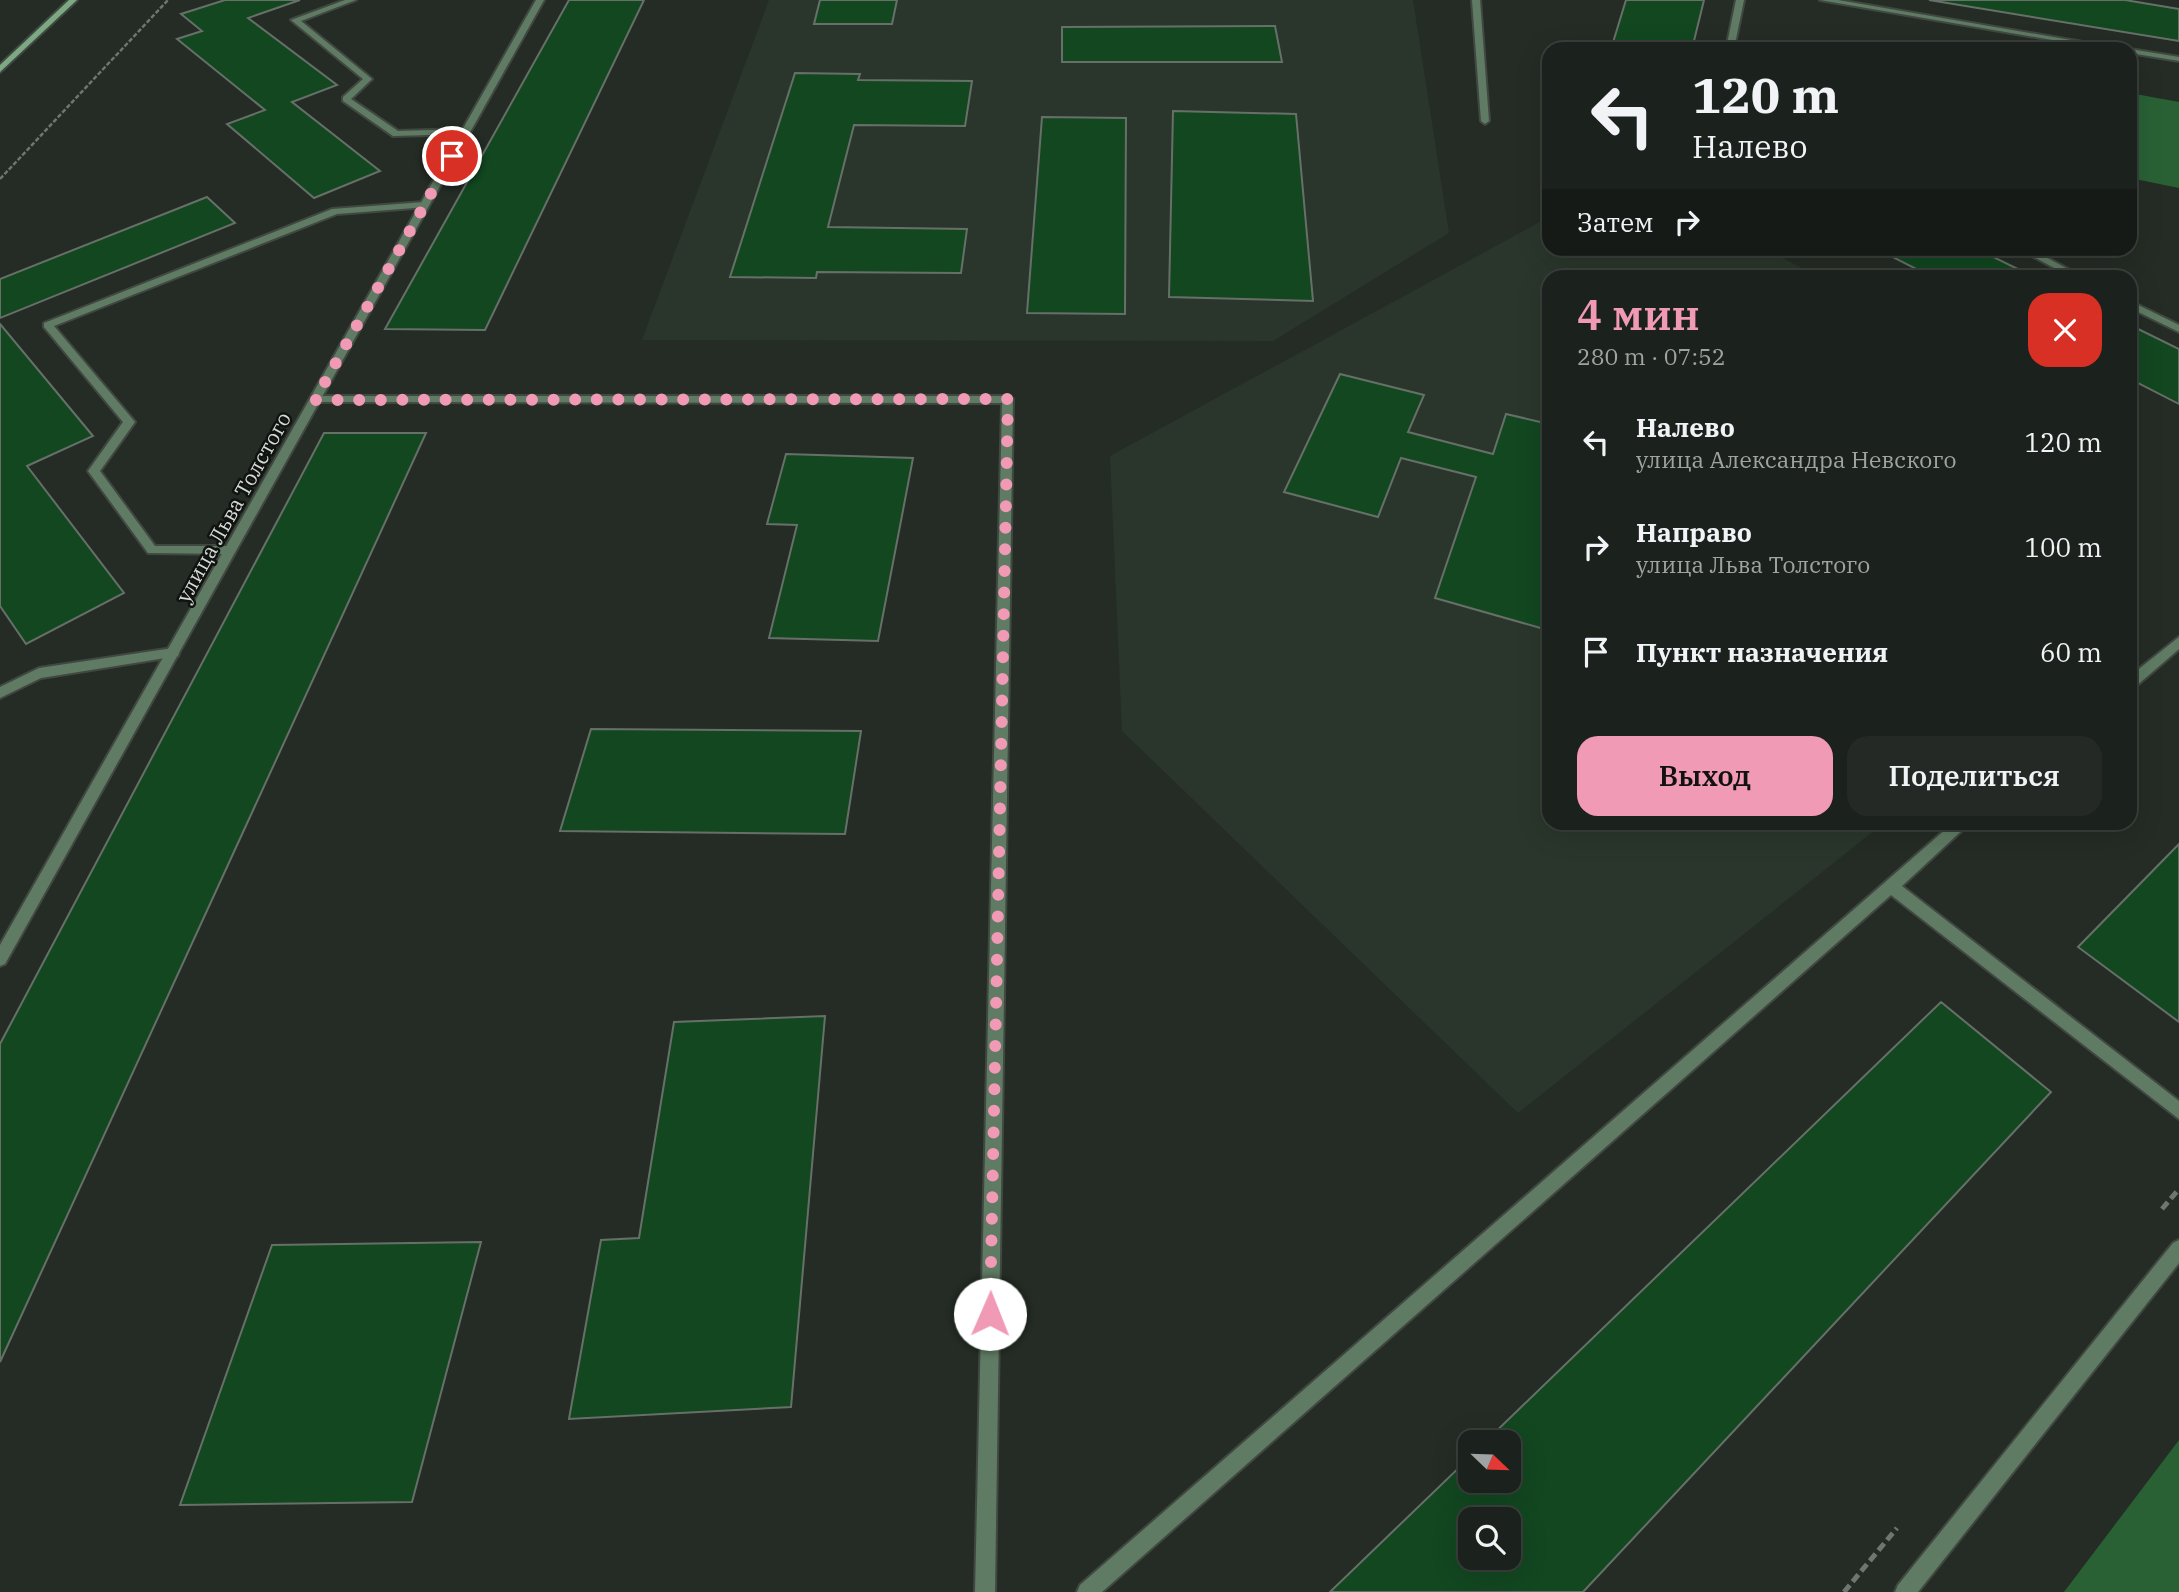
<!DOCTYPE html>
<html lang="ru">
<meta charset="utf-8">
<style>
body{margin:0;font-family:"IBM Plex Serif",serif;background:#242925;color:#f1f3f6;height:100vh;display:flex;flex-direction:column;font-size:26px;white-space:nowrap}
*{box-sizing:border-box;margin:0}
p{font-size:23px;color:#a0a3a3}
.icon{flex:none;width:38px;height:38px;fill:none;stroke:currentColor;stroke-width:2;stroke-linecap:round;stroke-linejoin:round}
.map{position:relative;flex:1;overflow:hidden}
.sheet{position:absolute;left:1542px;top:270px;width:595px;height:560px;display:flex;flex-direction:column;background:#1b211c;border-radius:21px;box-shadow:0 7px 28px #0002,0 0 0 2px #393e3b}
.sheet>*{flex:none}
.top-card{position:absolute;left:1542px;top:42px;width:595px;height:214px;border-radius:21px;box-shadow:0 7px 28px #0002,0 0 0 2px #393e3b;background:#1b211c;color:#f1f3f6;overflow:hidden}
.needle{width:46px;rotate:113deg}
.fabs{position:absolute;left:1458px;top:1430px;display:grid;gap:14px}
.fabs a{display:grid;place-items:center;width:63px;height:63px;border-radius:14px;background:#1b211c;box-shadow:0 7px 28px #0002,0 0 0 2px #393e3b;font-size:35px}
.pin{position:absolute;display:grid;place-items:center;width:60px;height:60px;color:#fff;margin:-30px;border:4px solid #fff;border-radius:50%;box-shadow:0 2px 7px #0007}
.me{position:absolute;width:77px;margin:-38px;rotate:1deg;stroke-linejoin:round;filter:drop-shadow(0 0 5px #0008)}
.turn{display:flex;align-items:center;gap:24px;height:147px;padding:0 35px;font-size:32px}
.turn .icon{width:91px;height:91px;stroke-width:2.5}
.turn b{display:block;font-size:49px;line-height:60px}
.then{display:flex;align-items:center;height:66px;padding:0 35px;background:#0003;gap:14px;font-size:26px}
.round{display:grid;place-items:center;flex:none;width:74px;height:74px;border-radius:21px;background:#242925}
.overview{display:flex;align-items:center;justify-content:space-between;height:119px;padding:0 35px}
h1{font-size:42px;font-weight:600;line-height:52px;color:#f09ab6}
.primary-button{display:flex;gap:14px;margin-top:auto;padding:14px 35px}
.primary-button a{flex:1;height:80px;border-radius:21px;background:#f09ab6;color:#111;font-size:28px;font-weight:600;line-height:80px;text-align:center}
.primary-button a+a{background:#242925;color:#f1f3f6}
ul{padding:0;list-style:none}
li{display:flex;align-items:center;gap:21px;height:105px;padding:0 35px}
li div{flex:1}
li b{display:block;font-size:26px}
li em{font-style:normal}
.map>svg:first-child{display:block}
</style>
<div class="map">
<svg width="2179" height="1592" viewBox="0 0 2179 1592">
<rect width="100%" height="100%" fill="#242c25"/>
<!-- built -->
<g fill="#2a362b">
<polygon points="769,0 1413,0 1449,233 1273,341 642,340"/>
<polygon points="1549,217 1549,248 1765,249 1817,276 1549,276 1549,822 1884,823 1518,1113 1122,731 1110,456"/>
</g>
<!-- green -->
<g fill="#296135">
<polygon points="2130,93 2179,102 2179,188 2130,178"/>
<polygon points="2179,1440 2179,1592 2064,1592"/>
</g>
<!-- building -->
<g fill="#124720" stroke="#677068" stroke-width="2" fill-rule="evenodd">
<polygon points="225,0 300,0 248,18 337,85 292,102 380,171 314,198 227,124 265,110 177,39 202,31 181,14"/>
<polygon points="569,0 644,0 485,330 385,329"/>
<polygon points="820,0 897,0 892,24 814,24"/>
<polygon points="1626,0 1704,0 1692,49 1611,49"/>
<polygon points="1929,0 2125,0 2179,9 2179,41"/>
<polygon points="1275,26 1282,62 1062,62 1062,27"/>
<polygon points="795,73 860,74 858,80 972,81 965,126 854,125 828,227 967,229 961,273 817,272 816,278 730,277"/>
<polygon points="1173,111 1296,114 1313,301 1169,297"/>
<polygon points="1042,117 1126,118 1125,314 1027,313"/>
<polygon points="207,197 235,223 0,318 0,279"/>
<polygon points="1875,248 1975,248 2032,276 1930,276"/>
<polygon points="0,324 93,436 27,466 124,593 26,644 0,606"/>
<polygon points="2130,325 2179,349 2179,404 2130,379"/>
<polygon points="1340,374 1424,395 1408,432 1493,454 1506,414 1549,424 1549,612 1544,629 1435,598 1476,477 1401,458 1378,517 1284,492"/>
<polygon points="324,433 426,433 0,1362 0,1044"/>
<polygon points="786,454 913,458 878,641 769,638 797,525 767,524"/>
<polygon points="591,729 861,731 845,834 560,831"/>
<polygon points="2179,844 2179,1022 2078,947"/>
<path d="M 1941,1002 L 2051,1092 L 1583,1592 L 1330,1592 L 1470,1457 L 1470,1480 L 1508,1480 L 1508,1442 L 1485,1442 ZM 1470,1519 L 1508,1519 L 1508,1558 L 1470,1558 Z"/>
<polygon points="825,1016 791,1407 569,1419 601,1240 639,1238 674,1022"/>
<polygon points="481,1242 412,1502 180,1505 272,1245"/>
</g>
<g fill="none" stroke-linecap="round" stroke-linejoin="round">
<defs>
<g id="service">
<polygon points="345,0 356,0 301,21 372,79 351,99 398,131 465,129 468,130 468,134 393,136 343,101 343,97 363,79 291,20"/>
<polygon points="1472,0 1480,0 1489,121 1485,124 1481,121"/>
<polygon points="1736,0 1744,0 1734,49 1726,49"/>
<polygon points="1820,0 1838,0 2123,49 2104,49"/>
<polygon points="2128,49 2130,49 2179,57 2179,61 2130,53"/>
<polygon points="424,202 429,205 427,207 337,214 54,326 135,422 100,471 155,546 230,546 236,550 230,554 148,553 88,471 123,422 44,327 44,323 332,209"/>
<polygon points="2017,248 2029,248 2081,276 2069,276"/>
<polygon points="2130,301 2179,325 2179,332 2130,308"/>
<polygon points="315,396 1008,396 1013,399 995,1592 975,1592 1002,403 311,402 310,400"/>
<polygon points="2179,637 2179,649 2135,687 2130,688 2130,676"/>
<polygon points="173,648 179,653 178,656 41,678 0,698 0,687 39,668"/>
<polygon points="1954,822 1971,822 1902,886 2179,1101 2179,1119 1891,895 1102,1592 1077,1592 1080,1585"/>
<polygon points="2179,1240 2179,1263 1918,1592 1895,1592 1898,1585 2173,1243"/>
</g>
<polygon id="minor" points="536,0 544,0 5,964 0,966 0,945"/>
<polygon id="secondary" points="69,0 77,0 0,72 0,65"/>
</defs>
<!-- service casing -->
<use href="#service" stroke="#404841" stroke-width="4"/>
<!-- minor casing -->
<use href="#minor" stroke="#404841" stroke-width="4"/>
<!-- secondary casing -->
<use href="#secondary" stroke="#404841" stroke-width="4"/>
<!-- path-far1 -->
<polyline stroke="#6f7570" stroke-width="2.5" stroke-dasharray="4.5 2" stroke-linecap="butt" points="0,179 168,0"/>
<!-- path -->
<g stroke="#6f7570" stroke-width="5" stroke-dasharray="9 4.5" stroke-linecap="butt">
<polyline points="2162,1209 2179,1189"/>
<polyline points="1844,1592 1897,1528"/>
</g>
<!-- service -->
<use href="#service" fill="#5f7b63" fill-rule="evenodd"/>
<!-- minor -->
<use href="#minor" fill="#5f7b63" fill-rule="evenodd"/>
<!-- secondary -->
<use href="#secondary" fill="#7ca883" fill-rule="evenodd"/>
</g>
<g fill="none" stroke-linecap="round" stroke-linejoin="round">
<!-- route -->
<polyline stroke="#f09ab6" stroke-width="12" stroke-dasharray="0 21.6" points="452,156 315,400 1008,399 990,1314"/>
</g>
<g text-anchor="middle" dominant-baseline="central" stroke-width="5" stroke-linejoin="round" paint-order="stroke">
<!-- street labels -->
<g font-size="21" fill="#d5dad6" stroke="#101310">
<text transform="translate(233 507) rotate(-61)">улица Льва Толстого</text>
</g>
</g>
</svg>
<div class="fabs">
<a><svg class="needle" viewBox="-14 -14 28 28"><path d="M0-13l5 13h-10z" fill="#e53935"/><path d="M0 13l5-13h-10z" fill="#a0a3a3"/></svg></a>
<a><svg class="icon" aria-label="search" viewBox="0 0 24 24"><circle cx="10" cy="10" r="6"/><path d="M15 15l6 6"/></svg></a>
</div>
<div class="pin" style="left:452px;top:156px;background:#d93025"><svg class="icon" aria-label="arrive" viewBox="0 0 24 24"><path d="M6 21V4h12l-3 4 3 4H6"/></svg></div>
<svg class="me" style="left:990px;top:1314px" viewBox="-20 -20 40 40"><circle r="19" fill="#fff"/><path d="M0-13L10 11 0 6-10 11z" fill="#f09ab6"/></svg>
<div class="top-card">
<div class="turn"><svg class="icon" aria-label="left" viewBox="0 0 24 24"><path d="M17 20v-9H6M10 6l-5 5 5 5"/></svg><div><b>120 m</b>Налево</div></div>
<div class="then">Затем<svg class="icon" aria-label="right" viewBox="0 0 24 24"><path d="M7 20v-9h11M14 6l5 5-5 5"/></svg></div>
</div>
<section class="sheet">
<div class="overview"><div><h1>4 мин</h1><p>280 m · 07:52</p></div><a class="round" style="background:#d93025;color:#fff"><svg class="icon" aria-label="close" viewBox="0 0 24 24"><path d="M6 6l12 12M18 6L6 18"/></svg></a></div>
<ul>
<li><svg class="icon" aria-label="left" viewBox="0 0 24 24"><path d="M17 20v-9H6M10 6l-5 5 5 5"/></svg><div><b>Налево</b><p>улица Александра Невского</p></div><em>120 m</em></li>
<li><svg class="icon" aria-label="right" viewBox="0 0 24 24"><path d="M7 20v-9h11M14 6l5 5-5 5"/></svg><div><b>Направо</b><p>улица Льва Толстого</p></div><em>100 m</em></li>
<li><svg class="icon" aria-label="arrive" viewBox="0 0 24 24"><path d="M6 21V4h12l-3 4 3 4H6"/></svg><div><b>Пункт назначения</b></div><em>60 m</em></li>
</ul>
<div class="primary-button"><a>Выход</a><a>Поделиться</a></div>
</section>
</div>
